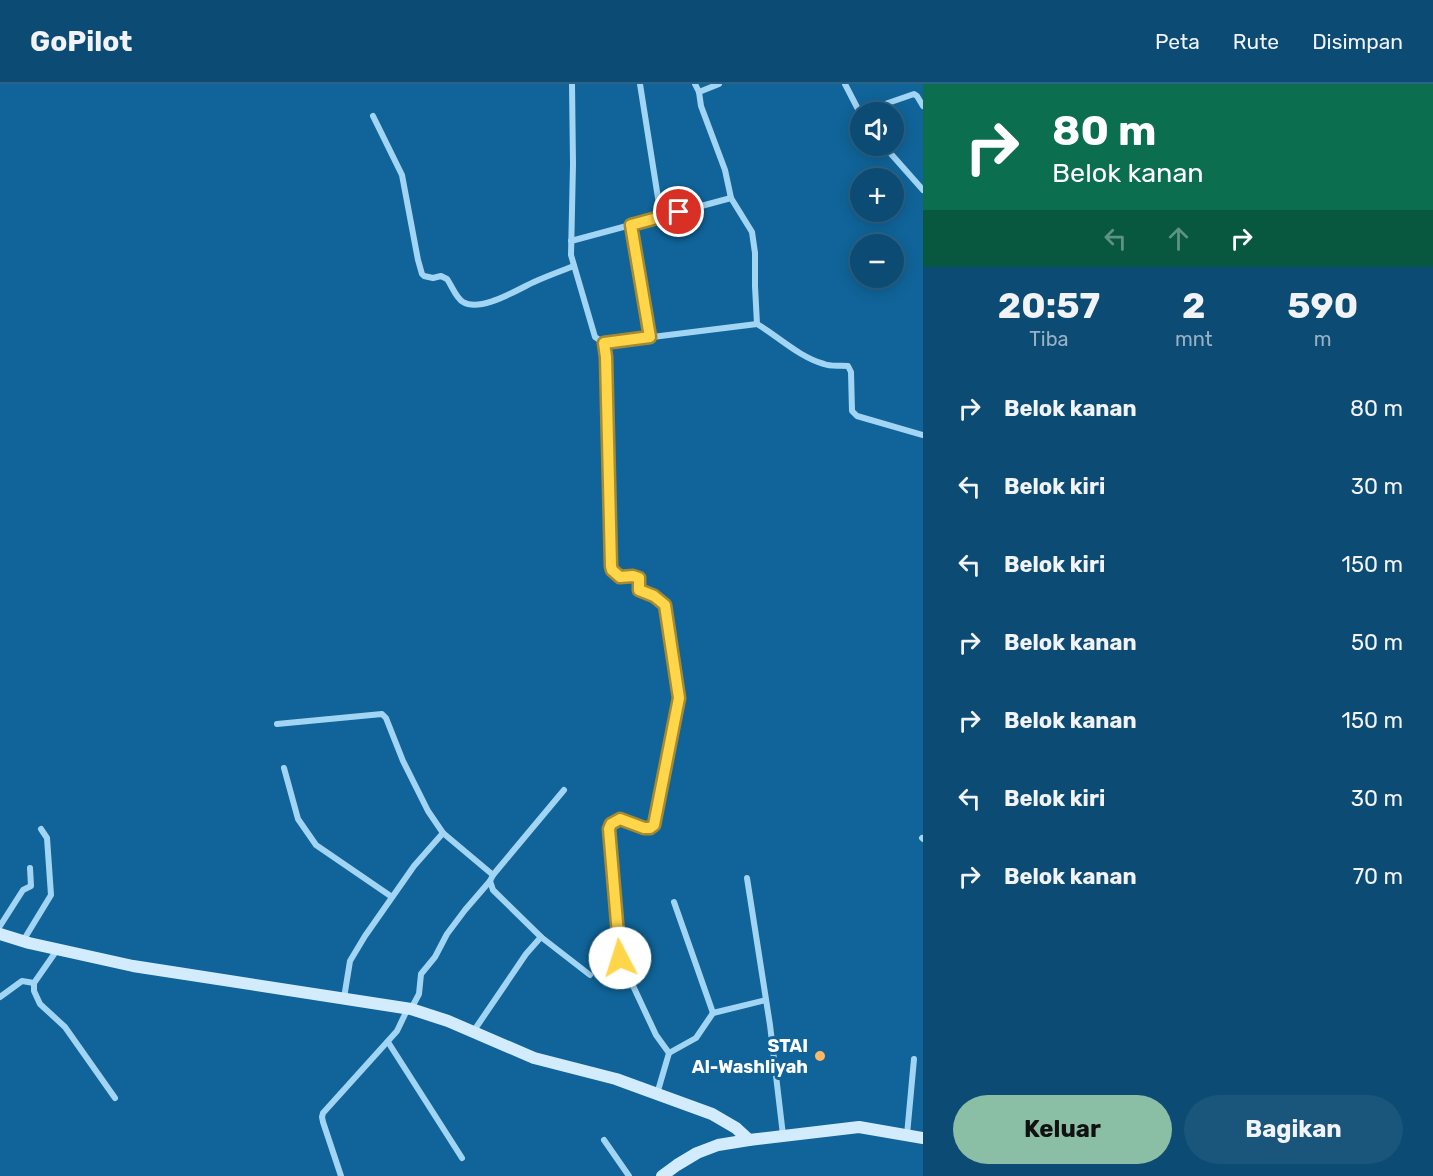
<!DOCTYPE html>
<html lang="id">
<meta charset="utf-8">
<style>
body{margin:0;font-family:Rubik,sans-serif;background:#1a557b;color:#f1f3f6;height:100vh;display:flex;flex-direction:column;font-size:22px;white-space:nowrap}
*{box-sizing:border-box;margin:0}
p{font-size:20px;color:#9ab3c4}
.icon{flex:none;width:33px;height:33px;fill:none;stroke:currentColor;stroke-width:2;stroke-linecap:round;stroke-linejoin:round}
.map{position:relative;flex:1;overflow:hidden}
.side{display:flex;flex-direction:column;background:#0c4b73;width:510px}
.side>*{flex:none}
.hud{background:#0b6e4f;color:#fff;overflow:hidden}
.buttons{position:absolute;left:850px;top:18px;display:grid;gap:12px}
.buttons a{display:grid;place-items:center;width:54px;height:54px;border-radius:50%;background:#0c4b73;box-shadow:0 3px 15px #0003,0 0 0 2px #2c6385;font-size:30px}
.pin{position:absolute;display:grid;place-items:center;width:51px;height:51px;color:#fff;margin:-26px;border:3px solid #fff;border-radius:50%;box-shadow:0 2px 6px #0007}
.me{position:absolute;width:66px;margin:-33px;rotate:355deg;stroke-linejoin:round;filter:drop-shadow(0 0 4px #0008)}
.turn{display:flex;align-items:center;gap:21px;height:126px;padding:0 30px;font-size:27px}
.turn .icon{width:78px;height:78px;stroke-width:2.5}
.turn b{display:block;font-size:42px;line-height:51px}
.lanes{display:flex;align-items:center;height:57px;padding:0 30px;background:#0003;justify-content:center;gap:30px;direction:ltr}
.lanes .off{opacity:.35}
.eta{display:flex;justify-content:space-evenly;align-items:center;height:102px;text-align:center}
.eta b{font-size:36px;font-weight:700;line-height:42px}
.primary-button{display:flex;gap:12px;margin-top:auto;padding:12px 30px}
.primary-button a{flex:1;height:69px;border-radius:36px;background:#8abfa5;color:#111;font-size:24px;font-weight:700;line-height:69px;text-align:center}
.primary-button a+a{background:#1a557b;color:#f1f3f6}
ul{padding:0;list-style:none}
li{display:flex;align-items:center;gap:18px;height:78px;padding:0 30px}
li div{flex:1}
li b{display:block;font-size:22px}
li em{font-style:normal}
header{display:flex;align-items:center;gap:36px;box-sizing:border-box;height:84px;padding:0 30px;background:#0c4b73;border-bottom:2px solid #2c6385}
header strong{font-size:28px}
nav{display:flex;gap:33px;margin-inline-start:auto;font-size:21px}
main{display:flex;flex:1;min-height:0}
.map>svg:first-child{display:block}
</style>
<header>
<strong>GoPilot</strong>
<nav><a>Peta</a><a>Rute</a><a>Disimpan</a></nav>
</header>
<main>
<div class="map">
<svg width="923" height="1092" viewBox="0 0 923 1092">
<rect width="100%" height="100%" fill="#106499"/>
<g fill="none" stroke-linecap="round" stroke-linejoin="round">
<!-- street -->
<g stroke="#a2d5f4" stroke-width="6">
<path d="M 572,0 L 573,80 L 571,171 L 595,253 L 604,259 L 606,273 L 607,340 L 611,482 L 612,486 L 620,493 L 632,492 L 639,494 L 639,506 L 654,512 L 665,521 L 679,614 L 654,741 C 644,748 630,738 620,735 L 611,740 L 609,745 L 620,874 L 656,951 L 669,969 L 657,1010"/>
<polyline points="640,0 661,133"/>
<path d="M 695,0 L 699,8 L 701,22 L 725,86 L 731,114 L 752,148 L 755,169 L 755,202 L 757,240 C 779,253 799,273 824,280 C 831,283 840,281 848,282 L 851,288 L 852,327 L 857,332 L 923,351"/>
<polyline points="845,0 861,31"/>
<polyline points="699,8 719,0"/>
<polyline points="870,28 888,19 914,10 917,12 923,22"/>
<path d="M 373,32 L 402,91 L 418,176 L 422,190 L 424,192 L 433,194 L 441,192 L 447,195 C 452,202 456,214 463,218 C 481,229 518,205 534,198 C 547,192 561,187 574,182"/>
<polyline points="884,62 923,106"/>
<polyline points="631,141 650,253"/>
<polyline points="571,157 731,114"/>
<polyline points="604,259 757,240"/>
<polyline points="277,640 382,630 386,634 403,677 428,727 443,749 493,791 490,797 493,806 541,853 526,870 473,948"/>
<polyline points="284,684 298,735 316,761 392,813"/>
<polyline points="922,754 923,755"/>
<polyline points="493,791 564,706"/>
<polyline points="747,794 770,941 783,1051"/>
<polyline points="674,818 713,929"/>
<polyline points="0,842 23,806 31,802 30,784"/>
<polyline points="541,853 590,891"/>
<polyline points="23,857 51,811 47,754 41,745"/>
<polyline points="34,899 34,907 40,920 65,943 115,1014"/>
<polyline points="0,913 22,897 34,899 57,866"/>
<polyline points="344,914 350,877 365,852 414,782 443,749"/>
<polyline points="411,925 419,910 421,890 435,873 447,850 465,826 490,797"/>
<polyline points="388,958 462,1074"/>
<polyline points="669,969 696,954 713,929 766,916"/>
<polyline points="907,1051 914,975"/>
<polyline points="604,1056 629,1092"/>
<polyline points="341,1092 323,1038 322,1033 323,1029 397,947 408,924"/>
</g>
<!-- secondary -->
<g stroke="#d2ecfd" stroke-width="12">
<polyline points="0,850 29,859 133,882 411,925 448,937 534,974 616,995 712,1030 736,1044 749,1056"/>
<polyline points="662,1092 677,1081 697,1069 718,1061 749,1056 859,1043 923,1054"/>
</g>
</g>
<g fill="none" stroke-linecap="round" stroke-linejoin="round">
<defs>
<polyline id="route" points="620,874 609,745 611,740 620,735 644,744 650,744 654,741 679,614 665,521 654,512 639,506 639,494 633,492 620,493 612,486 611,482 606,273 604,259 650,253 631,141 679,128"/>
</defs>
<!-- route casing -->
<use href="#route" stroke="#a68a30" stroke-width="15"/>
<!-- route -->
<use href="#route" stroke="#ffd54a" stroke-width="10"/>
</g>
<!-- markers -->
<circle fill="#ffb865" stroke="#106499" stroke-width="2" cx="820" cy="972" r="6"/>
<g text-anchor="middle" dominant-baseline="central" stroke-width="6" stroke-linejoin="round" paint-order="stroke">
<!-- poi labels -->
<g font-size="18" font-weight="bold" fill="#fff" stroke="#106499" text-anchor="end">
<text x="808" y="962">STAI<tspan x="808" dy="21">Al-Washliyah</tspan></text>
</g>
</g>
</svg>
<div class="buttons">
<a><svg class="icon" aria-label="sound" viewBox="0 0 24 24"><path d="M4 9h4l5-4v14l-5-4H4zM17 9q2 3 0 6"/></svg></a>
<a>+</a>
<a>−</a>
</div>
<div class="pin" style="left:679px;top:128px;background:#d93025"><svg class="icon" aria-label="arrive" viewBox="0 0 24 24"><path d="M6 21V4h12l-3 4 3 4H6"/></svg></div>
<svg class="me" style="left:620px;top:874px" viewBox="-20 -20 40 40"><circle r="19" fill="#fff"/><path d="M0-13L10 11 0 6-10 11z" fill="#ffd54a"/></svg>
</div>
<section class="side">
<div class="hud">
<div class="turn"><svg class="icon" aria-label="right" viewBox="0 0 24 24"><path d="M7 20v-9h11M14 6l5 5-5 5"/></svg><div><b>80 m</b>Belok kanan</div></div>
<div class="lanes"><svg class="icon off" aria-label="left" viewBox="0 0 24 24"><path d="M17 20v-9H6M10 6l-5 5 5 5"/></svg><svg class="icon off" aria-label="ahead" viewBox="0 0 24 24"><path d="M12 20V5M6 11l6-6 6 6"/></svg><svg class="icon" aria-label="right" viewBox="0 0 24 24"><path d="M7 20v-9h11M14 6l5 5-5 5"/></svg></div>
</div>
<div class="eta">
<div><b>20:57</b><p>Tiba</p></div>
<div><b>2</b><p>mnt</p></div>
<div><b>590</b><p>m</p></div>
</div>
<ul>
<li><svg class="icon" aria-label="right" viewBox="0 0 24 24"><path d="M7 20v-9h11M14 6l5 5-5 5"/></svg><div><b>Belok kanan</b></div><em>80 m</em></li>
<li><svg class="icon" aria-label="left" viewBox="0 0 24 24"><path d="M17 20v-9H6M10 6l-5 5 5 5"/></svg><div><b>Belok kiri</b></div><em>30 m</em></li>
<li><svg class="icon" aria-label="left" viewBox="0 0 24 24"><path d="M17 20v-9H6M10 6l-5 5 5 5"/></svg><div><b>Belok kiri</b></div><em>150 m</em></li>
<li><svg class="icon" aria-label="right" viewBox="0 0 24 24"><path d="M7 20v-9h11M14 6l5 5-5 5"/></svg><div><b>Belok kanan</b></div><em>50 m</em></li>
<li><svg class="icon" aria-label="right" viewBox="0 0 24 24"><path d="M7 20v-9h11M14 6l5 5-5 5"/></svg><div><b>Belok kanan</b></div><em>150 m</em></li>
<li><svg class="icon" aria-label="left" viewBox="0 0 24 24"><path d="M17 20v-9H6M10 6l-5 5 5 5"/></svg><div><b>Belok kiri</b></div><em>30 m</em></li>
<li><svg class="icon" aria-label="right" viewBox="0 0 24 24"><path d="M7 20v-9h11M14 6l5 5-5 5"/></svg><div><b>Belok kanan</b></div><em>70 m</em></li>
</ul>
<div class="primary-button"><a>Keluar</a><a>Bagikan</a></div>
</section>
</main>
